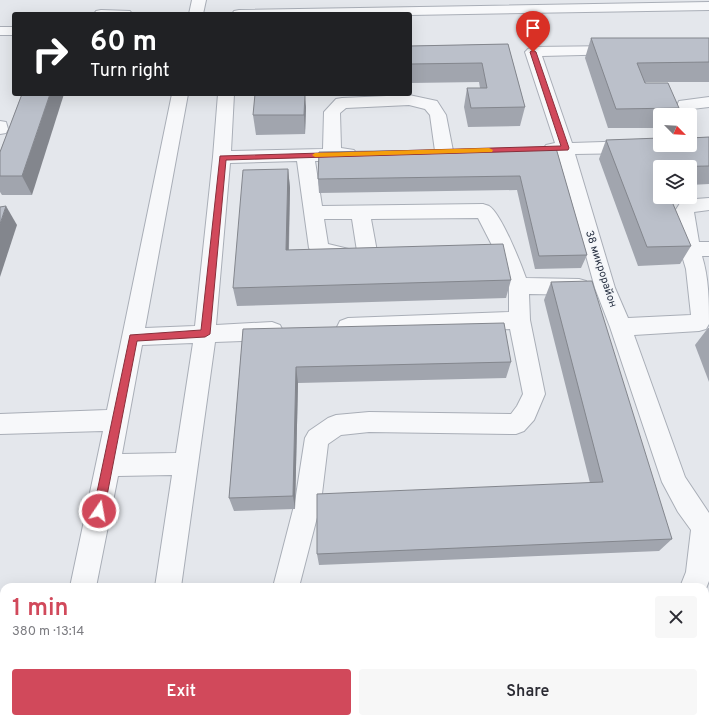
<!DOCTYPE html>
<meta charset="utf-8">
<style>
body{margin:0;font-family:Overpass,sans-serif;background:#f7f7f7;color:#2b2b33;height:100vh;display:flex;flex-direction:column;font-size:15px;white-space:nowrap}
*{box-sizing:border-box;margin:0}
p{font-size:13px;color:#7c7c81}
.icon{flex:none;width:22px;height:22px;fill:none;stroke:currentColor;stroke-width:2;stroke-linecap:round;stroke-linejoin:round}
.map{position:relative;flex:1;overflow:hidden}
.sheet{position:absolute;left:0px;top:583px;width:709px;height:140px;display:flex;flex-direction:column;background:#fff;border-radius:12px 12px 0 0;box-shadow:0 4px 16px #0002}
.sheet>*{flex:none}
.banner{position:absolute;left:12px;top:12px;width:400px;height:84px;border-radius:4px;box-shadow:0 4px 16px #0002;background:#202124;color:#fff;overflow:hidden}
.needle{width:26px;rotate:114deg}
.controls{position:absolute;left:653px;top:108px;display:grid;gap:8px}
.controls a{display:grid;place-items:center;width:44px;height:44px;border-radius:4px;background:#fff;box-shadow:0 4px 16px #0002;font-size:20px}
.pin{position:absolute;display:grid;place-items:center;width:34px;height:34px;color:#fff;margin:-41px -17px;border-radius:50% 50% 50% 0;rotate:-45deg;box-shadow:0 0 4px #0007}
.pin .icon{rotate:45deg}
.me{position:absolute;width:44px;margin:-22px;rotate:12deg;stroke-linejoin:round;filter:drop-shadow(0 0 3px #0008)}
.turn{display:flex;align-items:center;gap:14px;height:84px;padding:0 12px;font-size:18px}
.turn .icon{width:52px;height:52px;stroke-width:2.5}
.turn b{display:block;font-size:28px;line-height:34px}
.round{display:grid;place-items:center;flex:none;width:42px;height:42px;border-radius:4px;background:#f7f7f7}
.overview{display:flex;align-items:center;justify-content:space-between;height:68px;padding:0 12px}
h1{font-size:24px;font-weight:600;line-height:30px;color:#d1495b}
.primary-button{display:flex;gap:8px;margin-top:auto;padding:8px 12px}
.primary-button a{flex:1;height:46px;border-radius:4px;background:#d1495b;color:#fff;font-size:16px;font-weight:600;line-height:46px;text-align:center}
.primary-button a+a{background:#f7f7f7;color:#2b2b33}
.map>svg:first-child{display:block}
</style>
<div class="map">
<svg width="709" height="723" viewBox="0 0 709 723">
<rect width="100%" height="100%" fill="#e4e7ec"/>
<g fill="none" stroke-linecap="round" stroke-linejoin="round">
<defs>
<g id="minor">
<polygon points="192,0 206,0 203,14 189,14"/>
<polygon points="709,2 709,10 410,15 410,14 232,14 234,11 239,10"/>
<polygon points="101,10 130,11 132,14 94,14 96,11"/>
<rect x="0" y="27" width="14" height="8"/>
<path d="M 616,46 L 621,48 L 624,51 L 621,54 L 542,56 L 572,143 L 634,141 L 640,143 L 643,147 L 640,151 L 634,153 L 575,154 L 615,288 L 628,318 L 691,315 L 686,269 L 680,249 L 675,211 L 682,200 L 709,198 L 709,210 L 694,212 L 699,242 L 709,242 L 709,256 L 702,256 C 709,279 709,301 709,324 L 706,329 L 699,331 L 634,335 L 685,477 L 709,513 L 709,581 L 705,591 L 705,587 L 680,587 L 686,572 L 691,530 L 678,512 L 662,482 L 610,327 L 595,288 L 558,155 L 546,153 L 543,149 L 546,145 L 555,143 L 525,52 L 528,49 L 533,47 Z"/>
<path d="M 172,94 L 188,94 L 145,328 L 195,326 L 213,157 L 218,94 L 234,94 L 231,151 L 323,149 L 324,112 L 336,99 L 342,98 L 409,95 L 437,101 L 446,115 L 453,151 L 450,155 L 444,157 L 438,155 L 435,151 L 430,115 L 425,109 L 409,105 L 346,108 L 340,113 L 341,148 L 354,150 L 357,154 L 354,158 L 332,161 L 315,161 L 322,206 L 483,204 C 485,205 487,205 489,206 C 501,213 521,264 526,278 L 579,279 L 586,281 L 589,287 L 586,293 L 579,295 L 529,294 L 530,320 L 545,394 L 534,420 L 524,431 L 516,434 L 369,432 L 341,435 L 328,444 L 321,502 L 299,587 L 273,587 L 295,502 L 305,438 L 309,431 L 328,418 L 336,415 L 369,412 L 511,414 L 517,406 L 523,394 L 510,329 L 348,336 L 340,333 L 337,327 L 340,321 L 348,318 L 509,312 L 509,286 L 497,255 L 478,218 L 371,219 L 378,257 L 375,262 L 368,264 L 361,262 L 359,258 L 357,261 C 344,265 317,261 309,248 L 297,161 L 230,163 L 216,325 L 272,322 L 280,325 L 283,331 L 280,337 L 272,340 L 215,342 L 181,587 L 155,587 L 172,475 L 118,476 L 96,587 L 70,587 L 103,431 L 0,434 L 0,414 L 107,410 ZM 324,219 L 352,219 L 357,251 L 328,244 ZM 193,343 L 176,453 L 122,454 L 142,345 Z"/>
<polygon points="709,97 709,107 692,109 689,115 673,115 679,101"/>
<polygon points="0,121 6,122 8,129 6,133 0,134"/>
<polygon points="41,719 71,719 70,723 40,723"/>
<polygon points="132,719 162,719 161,723 131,723"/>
<polygon points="264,719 294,719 295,723 265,723"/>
<polygon points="648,719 678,719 679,723 649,723"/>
</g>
</defs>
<!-- minor casing -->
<use href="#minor" stroke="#a9aeb7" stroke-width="2"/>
<!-- minor -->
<use href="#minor" fill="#f7f8fa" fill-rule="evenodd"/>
</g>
<!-- wall -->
<g fill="#a1a5ae">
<polygon points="591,38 709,38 709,82 645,82 679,108 676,115 660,115 660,128 608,128 585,58"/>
<polygon points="508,44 525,107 520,126 468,127 464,107 467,88 480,88 479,82 410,83 410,46"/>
<polygon points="22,94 32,195 2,195 0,192 0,152"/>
<polygon points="306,107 305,134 256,135 253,115"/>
<polygon points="709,137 709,184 690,185 690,167 660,167 660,197 691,246 680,264 638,266 599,159 606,140"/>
<polygon points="556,148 587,255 581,268 535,269 517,190 319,193 318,179"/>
<polygon points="288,169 290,188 289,250 511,280 506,298 237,306 233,288"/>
<polygon points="551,282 672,539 659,551 319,565 317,554 590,483 544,300"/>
<polygon points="708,328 709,328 709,382 695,345"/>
<polygon points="243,329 511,362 506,378 298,383 295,509 234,511 229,498"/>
<polygon points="709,627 709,644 705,631 705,629"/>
</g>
<!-- shaded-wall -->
<g fill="#83868d">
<polygon points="50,94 64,94 32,195 22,176"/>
<polygon points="305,94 306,107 305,134 304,115"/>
<polygon points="288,169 290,188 288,268 286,250"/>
<polygon points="6,206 17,225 0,277 0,224"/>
<polygon points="296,367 298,383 295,509 293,496"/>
<rect x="254" y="719" width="5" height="4"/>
</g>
<!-- building -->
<g fill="#bbc0ca" stroke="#83868d">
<polygon points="591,38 709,38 709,62 637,63 645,83 668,83 679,108 616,109"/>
<polygon points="508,44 525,107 471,108 467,88 487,88 482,63 410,64 410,46"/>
<polygon points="22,94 50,94 22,176 0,176 0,152"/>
<polygon points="255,94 305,94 304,115 253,115"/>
<polygon points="709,137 709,166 657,167 660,174 660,197 670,197 691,246 647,247 606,140 660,138 660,145 690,145 690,138"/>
<polygon points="556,148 587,255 539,256 520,176 318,179 319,152"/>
<polygon points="288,169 286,250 503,244 511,280 233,288 243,170"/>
<polygon points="6,206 0,224 0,207"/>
<polygon points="592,281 672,539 317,554 317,494 603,482 551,282"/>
<polygon points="504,323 511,362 296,367 293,496 229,498 243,329"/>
<rect x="175" y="719" width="79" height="4"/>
</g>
<!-- route -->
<polygon fill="#d1495b" stroke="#882f3b" points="533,50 536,52 569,148 568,150 226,160 210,334 205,337 137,341 104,511 102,514 99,516 95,514 93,511 130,335 201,330 220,156 561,146 530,52"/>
<!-- slow -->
<polygon fill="#f59e0b" points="489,148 493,150 492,152 315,157 312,155 315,153"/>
<g text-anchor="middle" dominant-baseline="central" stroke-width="3" stroke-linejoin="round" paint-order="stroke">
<!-- street labels -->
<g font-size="11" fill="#2b3445" stroke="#f4f6f9">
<text transform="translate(601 269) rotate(72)">38 микрорайон</text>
</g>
</g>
</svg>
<div class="controls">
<a><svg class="needle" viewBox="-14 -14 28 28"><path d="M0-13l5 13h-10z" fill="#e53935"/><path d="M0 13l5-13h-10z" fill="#7c7c81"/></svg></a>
<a><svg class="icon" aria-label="layers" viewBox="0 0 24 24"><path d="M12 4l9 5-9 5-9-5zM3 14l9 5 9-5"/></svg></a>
</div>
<div class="pin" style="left:533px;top:52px;background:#d93025"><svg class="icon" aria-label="arrive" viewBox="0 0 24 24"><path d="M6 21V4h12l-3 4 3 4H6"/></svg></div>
<svg class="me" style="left:99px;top:511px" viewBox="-20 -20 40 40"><circle r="17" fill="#d1495b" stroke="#fff" stroke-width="3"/><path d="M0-11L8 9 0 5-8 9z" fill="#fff"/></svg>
<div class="banner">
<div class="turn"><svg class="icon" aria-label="right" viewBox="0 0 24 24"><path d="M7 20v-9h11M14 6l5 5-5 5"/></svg><div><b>60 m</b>Turn right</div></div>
</div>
<section class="sheet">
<div class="overview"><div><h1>1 min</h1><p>380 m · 13:14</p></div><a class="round"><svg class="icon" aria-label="close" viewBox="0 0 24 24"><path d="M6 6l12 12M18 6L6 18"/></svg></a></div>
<div class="primary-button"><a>Exit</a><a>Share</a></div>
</section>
</div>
